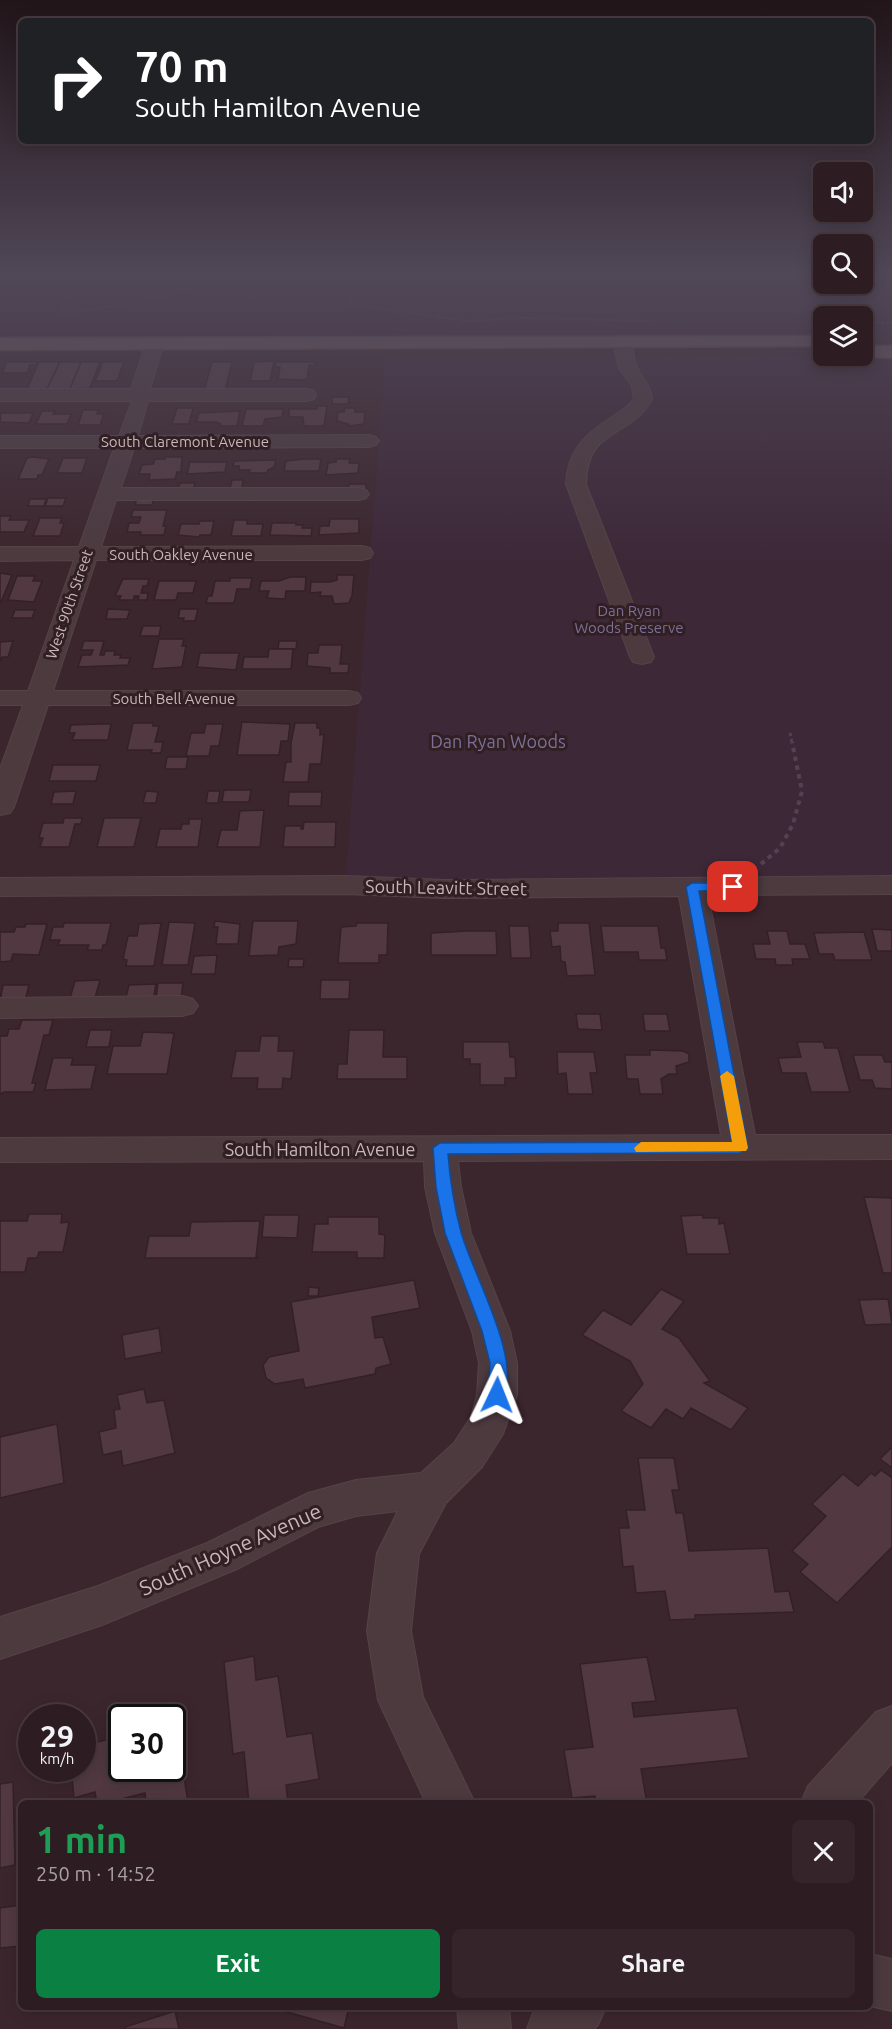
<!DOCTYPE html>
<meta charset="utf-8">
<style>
body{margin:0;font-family:Ubuntu,sans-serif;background:#35252a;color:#f1f3f6;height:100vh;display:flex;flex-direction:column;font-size:22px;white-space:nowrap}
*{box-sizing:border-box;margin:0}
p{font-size:20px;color:#a7a1a5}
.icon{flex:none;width:33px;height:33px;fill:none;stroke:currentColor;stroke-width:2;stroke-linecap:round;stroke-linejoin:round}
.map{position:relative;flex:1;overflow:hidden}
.side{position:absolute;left:18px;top:1800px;width:855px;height:210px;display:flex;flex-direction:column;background:#2d1c22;border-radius:9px;box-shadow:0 3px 15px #0003,0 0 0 2px #483a40}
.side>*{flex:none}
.hud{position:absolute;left:18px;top:18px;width:856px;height:126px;border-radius:9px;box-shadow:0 3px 15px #0003,0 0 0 2px #483a40;background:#202124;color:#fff;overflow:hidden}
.controls{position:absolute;left:813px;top:162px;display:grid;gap:12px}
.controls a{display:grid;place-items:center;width:60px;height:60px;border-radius:9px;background:#2d1c22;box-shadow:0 3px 15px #0003,0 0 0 2px #483a40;font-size:30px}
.speed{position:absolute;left:18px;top:1704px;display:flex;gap:12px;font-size:30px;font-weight:700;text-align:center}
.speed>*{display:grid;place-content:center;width:78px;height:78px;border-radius:50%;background:#2d1c22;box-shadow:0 3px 15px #0003,0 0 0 2px #483a40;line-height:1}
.speed small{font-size:15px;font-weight:400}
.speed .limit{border:3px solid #111;border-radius:9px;background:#fff;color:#111}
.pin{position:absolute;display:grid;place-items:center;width:51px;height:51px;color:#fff;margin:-26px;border-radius:12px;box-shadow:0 3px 9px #0006}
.me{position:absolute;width:66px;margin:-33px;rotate:2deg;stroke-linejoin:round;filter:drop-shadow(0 0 4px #0008)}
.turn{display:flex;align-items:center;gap:21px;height:126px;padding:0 18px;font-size:27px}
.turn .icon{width:78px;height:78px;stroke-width:2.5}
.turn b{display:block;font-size:42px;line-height:51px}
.round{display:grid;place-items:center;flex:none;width:63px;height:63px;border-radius:9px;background:#35252a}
.summary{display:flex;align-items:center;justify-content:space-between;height:102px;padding:0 18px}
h1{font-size:36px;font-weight:700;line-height:45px;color:#1e9e55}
.primary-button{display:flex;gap:12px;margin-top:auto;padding:12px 18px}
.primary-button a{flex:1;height:69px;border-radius:9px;background:#0b8043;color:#fff;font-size:24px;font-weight:700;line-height:69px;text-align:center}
.primary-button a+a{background:#35252a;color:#f1f3f6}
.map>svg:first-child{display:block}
</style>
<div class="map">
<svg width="892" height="2029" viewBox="0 0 892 2029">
<rect width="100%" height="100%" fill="#3c262d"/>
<!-- green -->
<g fill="#3d2838">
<polygon points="0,274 823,274 824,284 862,284 863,274 892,274 892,338 863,338 862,316 824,316 823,338 0,340"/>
<polygon points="892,356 892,879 443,882 346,875 385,357"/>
</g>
<!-- building -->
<g fill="#523941" stroke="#332126" stroke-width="1.5">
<polygon points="274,361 270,381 250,381 254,362"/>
<polygon points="7,362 37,362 36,365 30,365 27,373 2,373"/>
<polygon points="39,362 60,362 46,391 26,391"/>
<polygon points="60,362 81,362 68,394 46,391"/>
<polygon points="81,362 100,362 90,388 70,389"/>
<polygon points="103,362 124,362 117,381 95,381"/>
<polygon points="212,362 232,362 225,391 204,391"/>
<polygon points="276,362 315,362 315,365 309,365 307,379 300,380 278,379 280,367 275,367"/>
<polygon points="332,397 349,397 348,404 332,404"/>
<polygon points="317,406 327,406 324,426 304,426 303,417 289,417 289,409 317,409"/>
<polygon points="177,408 193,408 189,424 172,424"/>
<polygon points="345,408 355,408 355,412 365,412 364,424 349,426 349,424 337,421 338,412 344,412"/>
<polygon points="246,409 283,409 282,417 265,419 263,426 242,426"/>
<polygon points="83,410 98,410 97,414 104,414 100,425 78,425"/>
<polygon points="42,411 55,411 53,414 71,414 67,424 36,424"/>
<polygon points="240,411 237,426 221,426 221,424 216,422 196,422 199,413"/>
<polygon points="1,413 33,413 29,423 0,422"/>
<polygon points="33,457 49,459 42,475 38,475 37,479 18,479 27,458"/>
<polygon points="165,457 182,457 181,472 177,472 175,479 149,480 150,474 139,474 142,465 153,464 155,459 165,459"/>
<polygon points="63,458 87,458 82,473 57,473"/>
<polygon points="305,459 321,459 319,471 284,471 286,461"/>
<polygon points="336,459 350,459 349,463 359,463 358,473 326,475 328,463 336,462"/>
<polygon points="276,460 274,467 268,470 267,473 249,473 250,470 239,470 239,466 233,466 234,461"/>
<polygon points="190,462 227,462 225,472 187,474"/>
<polygon points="232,480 243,480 242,488 230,488"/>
<polygon points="180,483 195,483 193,490 178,490"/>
<polygon points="349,484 366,484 366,491 348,491"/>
<polygon points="48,498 66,498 63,506 45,506"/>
<polygon points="137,498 154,498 152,505 135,505"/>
<polygon points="30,499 46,499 44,506 28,506"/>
<polygon points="133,510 167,510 163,526 166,526 164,535 140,535 141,532 127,532 129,523 139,523 141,517 131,517"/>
<polygon points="0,516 11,516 9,520 29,520 24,532 0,532"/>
<polygon points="40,518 62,518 60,523 64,523 60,536 33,536"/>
<polygon points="330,519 359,519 359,533 319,535 320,526 329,526"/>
<polygon points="234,520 247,520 247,524 263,524 261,536 231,536"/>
<polygon points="200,521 214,521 211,535 200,535 199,537 178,535 181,524 199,524"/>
<polygon points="272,523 296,523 296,525 303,525 302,528 312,528 311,536 270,535"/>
<polygon points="0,573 12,575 1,602 0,602"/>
<polygon points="337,575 354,575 352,596 349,603 334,604 332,596 320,596 321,592 310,593 311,582 330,582 337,580"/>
<polygon points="17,576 35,576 33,581 42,581 34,602 8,600"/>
<polygon points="290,577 306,577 305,591 286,591 285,599 267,598 269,591 259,591 261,581 279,581"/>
<polygon points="230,578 252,578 250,589 237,589 234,603 206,603 208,596 212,596 215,581 230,581"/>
<polygon points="123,579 149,579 147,586 143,586 141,593 148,593 147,600 138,600 139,596 134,596 134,600 119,600 121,596 115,596"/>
<polygon points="159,581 196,581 193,593 178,593 176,600 154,600"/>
<polygon points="108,609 130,610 127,619 106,619"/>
<polygon points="180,609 198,609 195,621 183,621 184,618 178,618"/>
<polygon points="15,610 35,610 32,618 12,618"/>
<polygon points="143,626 161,626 159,636 140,636"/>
<polygon points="159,639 184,639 182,646 186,646 182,667 152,669"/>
<polygon points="13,641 8,657 2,657 0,662 0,642"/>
<polygon points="84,641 104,641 100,655 104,655 105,651 115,651 114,655 121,655 120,658 130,658 128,665 78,667 82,655 91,655 93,650 81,650"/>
<polygon points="279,641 297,641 296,649 278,649"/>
<polygon points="319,645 342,645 340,664 349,664 348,673 330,673 330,668 307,666 308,653 318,653"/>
<polygon points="269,649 293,649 291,669 242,669 244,657 268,657"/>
<polygon points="200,653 239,653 236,670 197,667"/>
<polygon points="242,722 290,724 288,741 281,741 279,755 237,755"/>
<polygon points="133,723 153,723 153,726 159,726 155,742 163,742 161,753 151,753 152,750 127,750"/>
<polygon points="295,723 317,723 317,728 320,728 320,735 324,734 321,764 310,764 308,782 283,782 286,762 291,762 291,743"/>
<polygon points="99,724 111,724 108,740 72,740 75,733 69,733 71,725"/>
<polygon points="206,724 223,724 219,746 211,746 209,756 186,756 191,733 204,733"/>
<polygon points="167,757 188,757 186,769 165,769"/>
<polygon points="53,765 100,765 96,781 49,781"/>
<polygon points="224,790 251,790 249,802 222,802"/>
<polygon points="76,791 73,804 51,804 54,792"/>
<polygon points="146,791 158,792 156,803 143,803"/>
<polygon points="208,791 220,791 218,803 206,803"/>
<polygon points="289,792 322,792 321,806 288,806"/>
<polygon points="264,810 260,847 217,847 221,830 237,830 240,811"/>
<polygon points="64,818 82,818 81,824 75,824 69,847 40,847 43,838 39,838 43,823 63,823"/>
<polygon points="104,818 141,818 134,847 97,847"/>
<polygon points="189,819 202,819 198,847 156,847 160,829 181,829 182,824 189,824"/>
<polygon points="304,822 336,822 335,847 283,847 285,826 301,826 301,829 303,829"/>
<polygon points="215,921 240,924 238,944 216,944 218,927 214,927"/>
<polygon points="253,921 298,921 296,944 279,947 278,955 249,956"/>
<polygon points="169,922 195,923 188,965 162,965"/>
<polygon points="64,923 111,923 106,945 103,945 102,950 87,950 89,945 58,945 60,940 50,940 53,927 63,927"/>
<polygon points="161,923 154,966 126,966 127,960 123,959 128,936 137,936 139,924"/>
<polygon points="357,923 388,923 387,955 379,955 379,963 338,963 341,927 356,926"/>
<polygon points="558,923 589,923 595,975 567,976 565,962 561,961 560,946 552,947 550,931 558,931"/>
<polygon points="26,924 47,924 39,955 13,954 11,961 0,962 0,932 14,932 16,927 25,927"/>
<polygon points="509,926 529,926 531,958 511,958"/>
<polygon points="601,926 658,926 661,948 665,948 667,960 639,960 638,952 604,952"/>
<polygon points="872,929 892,930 892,951 877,951"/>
<polygon points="468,931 496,931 497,955 431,955 431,933"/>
<polygon points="767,931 787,931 790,944 805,944 810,959 792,959 793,965 776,965 775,959 756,959 753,944 770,944"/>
<polygon points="864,932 872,960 835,960 833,954 819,954 814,933"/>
<polygon points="217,955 215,974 191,974 194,956"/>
<polygon points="289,959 304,959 303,967 288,967"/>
<polygon points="100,980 95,998 70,998 75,981"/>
<polygon points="321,980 350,980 349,999 320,999"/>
<polygon points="158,983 183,983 181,999 156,999"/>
<polygon points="156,984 153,1001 125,1001 129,985"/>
<polygon points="3,985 29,985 25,1001 0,1001"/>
<polygon points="576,1014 600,1014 602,1030 578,1029"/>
<polygon points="643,1014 667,1014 670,1031 645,1031"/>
<polygon points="22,1020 53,1020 49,1035 44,1035 32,1083 36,1083 33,1092 4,1092 0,1094 0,1036 7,1036 9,1029 19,1029"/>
<polygon points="90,1030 112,1030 109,1047 86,1047"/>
<polygon points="349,1030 384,1030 383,1057 407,1057 407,1079 337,1079 338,1064 347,1064"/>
<polygon points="143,1032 174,1033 167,1074 107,1074 113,1046 140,1046"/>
<polygon points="261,1036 279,1036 278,1051 294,1051 291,1079 283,1078 282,1089 257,1089 258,1078 231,1078 236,1051 259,1051"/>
<polygon points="463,1042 509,1042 510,1057 515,1057 516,1078 505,1078 505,1085 480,1085 480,1064 470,1064 470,1059 463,1059"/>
<polygon points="797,1042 823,1042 825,1048 838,1048 850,1092 811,1092 806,1073 782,1073 778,1058 801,1057"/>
<polygon points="650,1050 683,1051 689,1054 689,1062 676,1066 677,1074 669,1074 661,1079 663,1094 640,1094 638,1079 627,1079 625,1055 650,1055"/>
<polygon points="557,1052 594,1052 597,1073 590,1073 593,1094 568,1094 566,1073 558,1074"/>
<polygon points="853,1055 882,1055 885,1062 892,1062 892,1089 875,1088 872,1080 860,1080"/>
<polygon points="53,1058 73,1058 71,1065 96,1065 91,1089 45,1090"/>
<polygon points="864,1197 892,1198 892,1273 883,1273"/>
<polygon points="29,1214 62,1214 61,1223 69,1222 63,1252 39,1252 37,1258 28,1258 25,1272 0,1272 0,1221 27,1221"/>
<polygon points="264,1215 299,1215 297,1238 262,1237"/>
<polygon points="703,1215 703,1218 719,1218 719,1224 724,1223 730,1254 687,1254 681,1216"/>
<polygon points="328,1217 379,1217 379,1234 385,1235 384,1258 357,1258 357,1252 312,1252 315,1224 328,1224"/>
<polygon points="260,1221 256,1257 259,1258 145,1258 149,1236 189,1236 191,1222"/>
<polygon points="414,1280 420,1308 372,1317 375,1338 383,1337 391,1364 376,1368 375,1374 305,1388 303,1379 275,1384 266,1378 263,1365 269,1357 299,1351 291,1302"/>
<polygon points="309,1287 319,1288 318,1296 308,1296"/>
<polygon points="661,1289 684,1301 662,1329 679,1338 710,1381 704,1383 748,1408 731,1430 691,1408 683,1419 666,1409 651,1428 621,1411 643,1384 630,1361 582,1335 603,1310 631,1325"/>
<polygon points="888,1299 892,1324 865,1325 859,1300"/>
<polygon points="159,1328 162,1352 125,1359 122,1335"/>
<polygon points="144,1389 147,1403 164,1400 175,1453 123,1466 121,1451 103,1455 99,1432 116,1428 114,1410 120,1409 117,1395"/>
<polygon points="57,1424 64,1483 0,1498 0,1437"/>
<polygon points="892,1447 892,1468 880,1459"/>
<polygon points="638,1458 674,1458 679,1490 672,1490 676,1513 683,1513 689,1551 768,1548 775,1592 789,1591 794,1612 695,1615 695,1619 670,1620 665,1591 636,1593 633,1566 623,1567 619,1528 629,1528 626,1510 645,1510"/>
<polygon points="881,1470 892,1478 892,1547 837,1603 800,1572 808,1564 792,1551 826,1516 812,1504 843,1474 858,1486 871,1473 875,1476"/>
<polygon points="254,1656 256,1680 278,1676 287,1737 312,1733 319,1779 286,1785 288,1802 249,1803 244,1752 233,1754 224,1662"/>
<polygon points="647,1657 656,1701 632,1703 634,1717 737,1708 749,1758 641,1769 647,1803 596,1803 595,1796 572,1798 564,1750 593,1747 580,1664"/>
<polygon points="122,1736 122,1768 172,1768 172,1765 182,1763 188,1803 146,1803 145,1793 106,1803 97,1803 95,1792 74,1798 71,1768 82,1768 82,1757 90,1755 89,1744"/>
<polygon points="13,1782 15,1865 0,1868 0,1784"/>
<polygon points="21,1905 21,1946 0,1948 0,1908"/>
<polygon points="269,2007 349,2007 344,2028"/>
<polygon points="175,2011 179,2029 124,2029 125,2027"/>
</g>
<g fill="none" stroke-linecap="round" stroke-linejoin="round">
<defs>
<g id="minor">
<path d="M 622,337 L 628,338 C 634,347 633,358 637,368 C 643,381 650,383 652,399 C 632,438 586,427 586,484 L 654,657 L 651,662 L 642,664 L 633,662 L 630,657 L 566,484 C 567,451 585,434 612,417 C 620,412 628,407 634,399 L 632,386 L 619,368 L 613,342 L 616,338 Z"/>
<polygon points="155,338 161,339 164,343 150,389 307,389 314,391 316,395 314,399 307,401 148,401 138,436 369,435 376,437 379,441 376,445 369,447 134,448 121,488 359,488 366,490 369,494 366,498 359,500 116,500 101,547 362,546 370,548 373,553 370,558 362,560 96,560 53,691 349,691 358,693 361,698 358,703 349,705 48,705 14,807 10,813 0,815 0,769 23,705 0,705 0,691 28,691 74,560 0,561 0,547 79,547 114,448 0,448 0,436 119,436 132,401 0,401 0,389 131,389 146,343 149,339"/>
<polygon points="346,876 445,880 892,876 892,894 708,895 755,1135 892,1135 892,1159 458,1161 461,1187 471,1233 510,1331 517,1363 517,1395 503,1434 482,1467 446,1503 419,1554 411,1631 423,1697 475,1803 426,1803 378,1700 367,1631 377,1553 398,1511 356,1516 318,1527 237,1569 102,1625 0,1659 0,1617 98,1586 207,1543 308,1493 356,1480 421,1473 454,1443 471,1417 477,1395 479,1363 472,1331 435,1233 425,1187 424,1161 0,1162 0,1138 721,1135 679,896 445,898 346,894 0,896 0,878"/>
<polygon points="182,996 193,999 198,1006 193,1013 182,1016 0,1018 0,998"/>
<polygon points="892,1706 892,1763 857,1803 801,1803 808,1786 876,1712"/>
<polygon points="870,1954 892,1959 892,2011 870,2006"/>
<polygon points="457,2007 509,2007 511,2029 459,2029"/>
<polygon points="539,2007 606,2007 598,2025 594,2029 527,2029 534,2010"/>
</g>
<g id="major">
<polygon points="824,336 824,346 0,350 0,338"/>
<polygon points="862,346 892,346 892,358 855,356 862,356"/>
</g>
</defs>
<!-- minor casing -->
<use href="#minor" stroke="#554348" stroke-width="2"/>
<!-- major casing -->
<use href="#major" stroke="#554348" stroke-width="3"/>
<!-- path-far2 -->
<g stroke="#554151" stroke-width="2" stroke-dasharray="2 2" stroke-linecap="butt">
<polyline points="62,274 69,293 61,310 63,314 136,302 187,289"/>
<polyline points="343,292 349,295 351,304 355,305 468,321 524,318 652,321"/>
<polyline points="862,322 892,323"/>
</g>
<!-- path-far1 -->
<polyline stroke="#554151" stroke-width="3" stroke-dasharray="3 3" stroke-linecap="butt" points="790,733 792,743"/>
<!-- path -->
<polyline stroke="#554151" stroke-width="4" stroke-dasharray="4.5 4.5" stroke-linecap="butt" points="761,864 780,848 793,824 802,791 792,742"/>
<!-- minor -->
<use href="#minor" fill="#4c3a3f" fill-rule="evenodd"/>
<!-- major -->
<use href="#major" fill="#6c585e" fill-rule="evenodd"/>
</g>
<!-- sky -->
<linearGradient id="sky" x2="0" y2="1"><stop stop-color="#211519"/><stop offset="0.49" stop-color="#504757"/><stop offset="1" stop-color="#504757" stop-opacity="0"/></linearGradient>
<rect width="892" height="558" fill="url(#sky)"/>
<!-- route -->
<path fill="#1a73e8" stroke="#114b97" stroke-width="1.5" d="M 692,883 L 733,883 L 739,887 L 733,890 L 699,891 L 748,1148 L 740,1153 L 448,1154 C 450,1180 454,1206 461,1232 C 472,1273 523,1359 503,1400 L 497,1402 L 491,1400 L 488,1395 L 490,1363 L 482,1331 L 445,1233 L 436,1187 L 433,1148 L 440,1143 L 732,1142 L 686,887 Z"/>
<!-- slow -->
<polygon fill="#f59e0b" points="727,1071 734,1076 748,1148 746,1151 636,1152 634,1148 641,1142 732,1142 720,1076"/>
<g text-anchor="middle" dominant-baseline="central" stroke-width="6" stroke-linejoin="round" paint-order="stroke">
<!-- far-street labels -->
<g font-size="15" fill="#c7b6bb" stroke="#311f24">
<text x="185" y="441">South Claremont Avenue</text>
<text x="181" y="554">South Oakley Avenue</text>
<text transform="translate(69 604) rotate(-71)">West 90th Street</text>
<text x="174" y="698">South Bell Avenue</text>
</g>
<!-- far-park labels -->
<g font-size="15" fill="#7c6f96" stroke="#311f24">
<text x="629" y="610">Dan Ryan<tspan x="629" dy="17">Woods Preserve</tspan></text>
</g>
<!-- park labels -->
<g font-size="18" fill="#7c6f96" stroke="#311f24">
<text x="498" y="741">Dan Ryan Woods</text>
</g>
<!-- street labels -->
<g font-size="18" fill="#c7b6bb" stroke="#311f24">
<text transform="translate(446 887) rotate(1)">South Leavitt Street</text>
<text x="320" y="1149">South Hamilton Avenue</text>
</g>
<!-- near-street labels -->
<g font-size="21" fill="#c7b6bb" stroke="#311f24">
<text transform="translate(230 1549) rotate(-24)">South Hoyne Avenue</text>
</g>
</g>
</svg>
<div class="controls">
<a><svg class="icon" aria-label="sound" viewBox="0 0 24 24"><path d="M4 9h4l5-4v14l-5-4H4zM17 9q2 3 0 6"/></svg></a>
<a><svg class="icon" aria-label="search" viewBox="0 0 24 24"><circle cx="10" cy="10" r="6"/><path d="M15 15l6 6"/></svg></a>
<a><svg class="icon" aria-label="layers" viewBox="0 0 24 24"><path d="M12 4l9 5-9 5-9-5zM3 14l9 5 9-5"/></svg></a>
</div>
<div class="speed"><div>29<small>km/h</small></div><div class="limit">30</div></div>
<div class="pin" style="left:733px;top:887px;background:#d93025"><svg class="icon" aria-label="arrive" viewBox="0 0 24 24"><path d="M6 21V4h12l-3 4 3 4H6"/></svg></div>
<svg class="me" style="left:497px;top:1395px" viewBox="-20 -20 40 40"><path d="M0-17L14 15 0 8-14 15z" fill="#1a73e8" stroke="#fff" stroke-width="4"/></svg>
<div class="hud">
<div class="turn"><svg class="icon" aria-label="right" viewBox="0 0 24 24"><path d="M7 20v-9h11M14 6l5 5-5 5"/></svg><div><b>70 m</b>South Hamilton Avenue</div></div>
</div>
<section class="side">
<div class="summary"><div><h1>1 min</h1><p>250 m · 14:52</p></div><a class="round"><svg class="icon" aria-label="close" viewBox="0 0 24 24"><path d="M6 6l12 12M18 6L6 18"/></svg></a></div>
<div class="primary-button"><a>Exit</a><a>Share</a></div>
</section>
</div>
